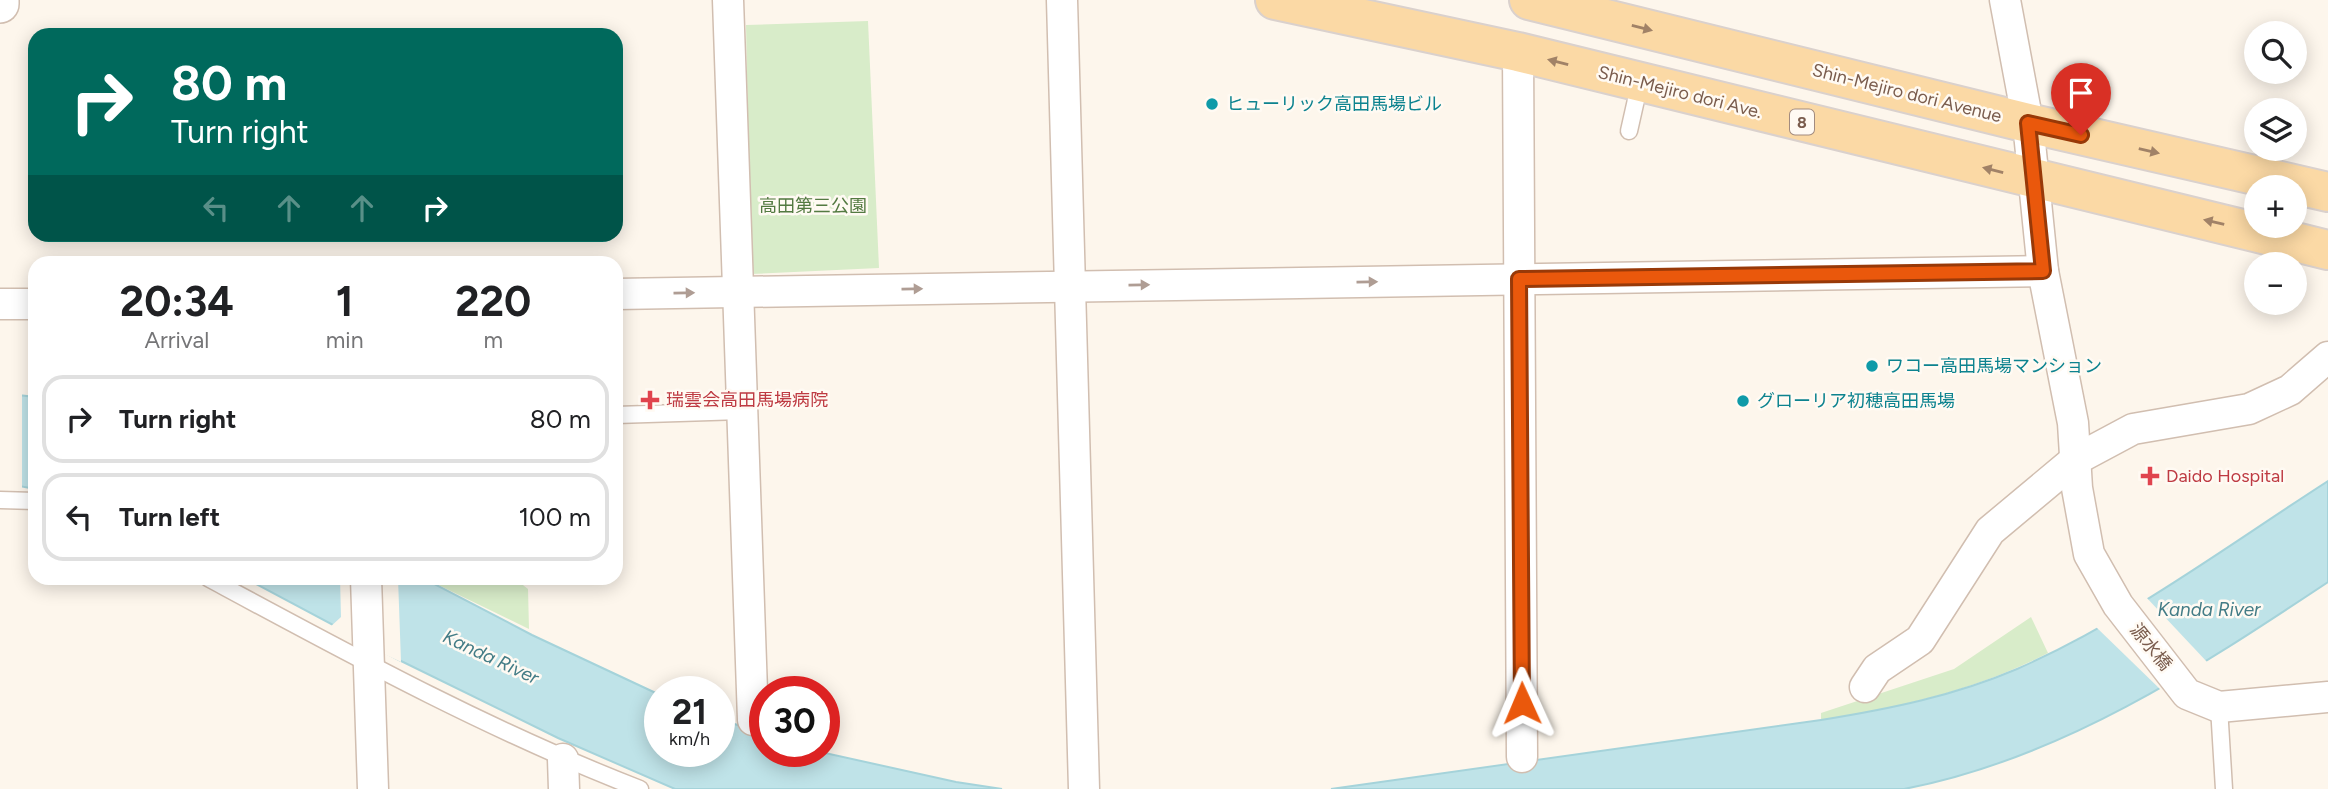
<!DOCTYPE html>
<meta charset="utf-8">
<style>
body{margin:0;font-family:Figtree,"Noto Sans JP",sans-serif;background:#f6f6f6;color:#202124;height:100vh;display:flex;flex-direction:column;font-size:26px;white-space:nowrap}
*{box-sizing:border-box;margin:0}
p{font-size:23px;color:#757577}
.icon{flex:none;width:38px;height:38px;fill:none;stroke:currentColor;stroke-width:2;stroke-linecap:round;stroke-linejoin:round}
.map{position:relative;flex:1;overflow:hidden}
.side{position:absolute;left:28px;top:256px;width:595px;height:329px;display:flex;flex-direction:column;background:#fff;border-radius:21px;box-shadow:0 4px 18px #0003}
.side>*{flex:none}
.hud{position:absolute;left:28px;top:28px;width:595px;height:214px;border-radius:21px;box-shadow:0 4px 18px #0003;background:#00695c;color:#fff;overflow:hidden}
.buttons{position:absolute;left:2244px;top:21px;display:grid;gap:14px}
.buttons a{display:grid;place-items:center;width:63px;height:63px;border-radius:50%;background:#fff;box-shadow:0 4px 18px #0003;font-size:35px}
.speed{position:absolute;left:644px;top:676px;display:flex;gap:14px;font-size:35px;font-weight:700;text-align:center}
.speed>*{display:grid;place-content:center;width:91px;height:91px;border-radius:50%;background:#fff;box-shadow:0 4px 18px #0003;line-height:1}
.speed small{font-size:18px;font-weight:400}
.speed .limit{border:10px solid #d22;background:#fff;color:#111}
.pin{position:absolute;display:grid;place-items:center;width:60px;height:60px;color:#fff;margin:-72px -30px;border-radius:50% 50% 50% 0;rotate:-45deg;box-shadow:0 0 7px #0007}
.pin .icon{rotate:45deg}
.me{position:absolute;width:77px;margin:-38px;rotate:359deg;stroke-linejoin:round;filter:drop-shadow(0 0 5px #0008)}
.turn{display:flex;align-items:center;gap:24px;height:147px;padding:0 28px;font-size:32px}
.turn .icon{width:91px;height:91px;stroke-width:2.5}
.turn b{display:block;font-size:49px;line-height:60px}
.lanes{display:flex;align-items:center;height:66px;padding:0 28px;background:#0003;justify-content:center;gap:35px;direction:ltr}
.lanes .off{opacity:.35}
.eta{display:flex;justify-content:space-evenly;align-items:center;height:119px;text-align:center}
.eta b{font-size:42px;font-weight:700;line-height:49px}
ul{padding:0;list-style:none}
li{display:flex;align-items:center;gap:21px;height:88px;margin:0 14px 10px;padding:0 14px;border:4px solid #e0e0e0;border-radius:21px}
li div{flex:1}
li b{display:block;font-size:26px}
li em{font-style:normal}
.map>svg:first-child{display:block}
</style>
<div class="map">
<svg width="2328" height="789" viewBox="0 0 2328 789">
<rect width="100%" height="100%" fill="#fdf6ec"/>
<!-- green -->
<g fill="#d8ecc9">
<polygon points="868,21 879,268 751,274 746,25"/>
<polygon points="424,578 514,578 528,589 529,629"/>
<path d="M 2031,617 L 2048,653 C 1976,690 1901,707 1821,720 L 1821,713 L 1954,669 Z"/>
</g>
<!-- water -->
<g fill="#bfe3e8" stroke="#a5d3da" stroke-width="2">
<polygon points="0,393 35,397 35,489 19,486"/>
<path d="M 2328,481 L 2328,582 C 2197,669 2061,759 1904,789 L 1331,789 L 1821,720 C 1889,709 1954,696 2017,669 C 2128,620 2227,546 2328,481 Z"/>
<polygon points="245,578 423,578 532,635 660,695 660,751 719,751 719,719 765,734 765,751 816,751 956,782 1002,789 675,789 558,738 397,659"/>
</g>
<!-- pier -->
<g fill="#fdf6ec">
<polygon points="0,391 22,392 22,490 0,484"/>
<polygon points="340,578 398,578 401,662 329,628 341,617"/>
<polygon points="2146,597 2208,663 2162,691 2096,627"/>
</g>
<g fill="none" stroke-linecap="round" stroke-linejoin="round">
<defs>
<g id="service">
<polyline points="1629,131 1640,82"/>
<polyline points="616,415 742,411"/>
<polyline points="0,500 35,501"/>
<path d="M 208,578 C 349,654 490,731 640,789"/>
<polyline points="2219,707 2224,789"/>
</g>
<g id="minor">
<polyline points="728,0 753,720"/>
<polyline points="1062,0 1084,789"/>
<polyline points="2005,0 2028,123 2043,271 2073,423 2077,488 2089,554 2118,605 2187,694 2219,707 2328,697"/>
<polyline points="1518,52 1522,757"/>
<polyline points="616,294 2043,271"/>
<polyline points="0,304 35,304"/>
<polyline points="366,578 373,789"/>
<polyline points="1865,687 1877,669 1920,640 1990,531 2075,460 2133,429 2249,409 2290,390 2328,357"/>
<polyline points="563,759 564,789"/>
</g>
<polyline id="tertiary" points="0,4 0,0"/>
<g id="primary">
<polyline points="1275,0 1518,52 2328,250"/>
<polyline points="1529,0 2028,123 2328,192"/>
</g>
</defs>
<!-- service casing -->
<use href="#service" stroke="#d1beb0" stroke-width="19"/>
<!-- minor casing -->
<use href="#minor" stroke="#d1beb0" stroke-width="33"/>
<!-- tertiary casing -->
<use href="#tertiary" stroke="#d1beb0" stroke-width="40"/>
<!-- primary casing -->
<use href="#primary" stroke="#dad1cd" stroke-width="42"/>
<!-- service -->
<use href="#service" stroke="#fff" stroke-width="16"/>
<!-- minor -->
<use href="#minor" stroke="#fff" stroke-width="30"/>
<!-- tertiary -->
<use href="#tertiary" stroke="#fff" stroke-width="37"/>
<!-- primary -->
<use href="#primary" stroke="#fbd9a5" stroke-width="38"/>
</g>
<!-- one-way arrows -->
<defs><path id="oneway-solid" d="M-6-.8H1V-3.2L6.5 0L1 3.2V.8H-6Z" transform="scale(1.75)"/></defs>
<g fill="#a18267">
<use href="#oneway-solid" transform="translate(1642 28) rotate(14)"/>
<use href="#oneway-solid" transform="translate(1558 62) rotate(-166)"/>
<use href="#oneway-solid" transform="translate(2149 151) rotate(13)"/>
<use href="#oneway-solid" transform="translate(1993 170) rotate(-166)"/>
<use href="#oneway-solid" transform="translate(2214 222) rotate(-167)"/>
</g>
<g fill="#af9d94">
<use href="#oneway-solid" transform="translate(1367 282) rotate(-1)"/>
<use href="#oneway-solid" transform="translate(1139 285) rotate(-1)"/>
<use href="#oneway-solid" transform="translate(912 289) rotate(-1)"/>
<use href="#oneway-solid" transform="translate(684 293) rotate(-1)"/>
</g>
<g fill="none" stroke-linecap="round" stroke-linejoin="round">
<defs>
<polyline id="route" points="1522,703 1519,279 2043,271 2028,123 2081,135"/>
</defs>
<!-- route casing -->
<use href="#route" stroke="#983908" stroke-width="18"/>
<!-- route -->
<use href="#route" stroke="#ea580c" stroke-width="12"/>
</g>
<!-- markers -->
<g fill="#0f9aa8" stroke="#fffaf3" stroke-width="2.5">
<circle cx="1212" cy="104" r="7"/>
<circle cx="1872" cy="366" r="7"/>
<circle cx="1743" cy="401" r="7"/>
</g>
<g fill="#e0444e" stroke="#fffaf3" stroke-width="2.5">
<path d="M646.5 389.5h7v7h7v7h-7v7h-7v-7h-7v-7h7z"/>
<path d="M2146.5 465.5h7v7h7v7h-7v7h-7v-7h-7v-7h7z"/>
</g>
<g text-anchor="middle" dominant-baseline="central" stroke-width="5" stroke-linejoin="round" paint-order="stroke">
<!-- shield labels -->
<rect fill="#fffaf3" stroke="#a28b7f" stroke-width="2" x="1790" y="109.5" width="24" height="25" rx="5"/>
<g font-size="16" font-weight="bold" fill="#7a5c4d">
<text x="1802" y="122">8</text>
</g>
<!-- street labels -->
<g font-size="18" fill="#7a5c4d" stroke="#fffaf3">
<text transform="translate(1680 92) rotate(14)">Shin-Mejiro dori Ave.</text>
<text transform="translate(1907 93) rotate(14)">Shin-Mejiro dori Avenue</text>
<text transform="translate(2151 647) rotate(51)">源水橋</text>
</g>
<!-- culture labels -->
<g font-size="18" fill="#0d838f" stroke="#fffaf3" text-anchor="start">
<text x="1226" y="104">ヒューリック高田馬場ビル</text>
<text x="1886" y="366">ワコー高田馬場マンション</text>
<text x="1757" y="401">グローリア初穂高田馬場</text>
</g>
<!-- park labels -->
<g font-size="18" fill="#537a41" stroke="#fffaf3">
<text x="813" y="206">高田第三公園</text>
</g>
<!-- health labels -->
<g font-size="18" fill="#be3a42" stroke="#fffaf3" text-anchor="start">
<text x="666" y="400">瑞雲会高田馬場病院</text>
<text x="2166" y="476">Daido Hospital</text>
</g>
<!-- water labels -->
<g font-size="19" font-style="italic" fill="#437c86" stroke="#fffaf3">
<text x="2209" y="609">Kanda River</text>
<text transform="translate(491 657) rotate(25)">Kanda River</text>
</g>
</g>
</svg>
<div class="buttons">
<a><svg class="icon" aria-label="search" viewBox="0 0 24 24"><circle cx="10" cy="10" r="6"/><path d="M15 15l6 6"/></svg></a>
<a><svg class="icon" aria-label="layers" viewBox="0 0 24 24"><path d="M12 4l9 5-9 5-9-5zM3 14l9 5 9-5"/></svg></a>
<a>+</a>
<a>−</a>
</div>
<div class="speed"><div>21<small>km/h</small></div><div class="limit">30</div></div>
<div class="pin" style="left:2081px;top:135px;background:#d93025"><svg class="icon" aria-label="arrive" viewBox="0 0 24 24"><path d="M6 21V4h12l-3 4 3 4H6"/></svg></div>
<svg class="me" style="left:1522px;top:703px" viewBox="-20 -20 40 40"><path d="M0-17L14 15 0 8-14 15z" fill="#ea580c" stroke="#fff" stroke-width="4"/></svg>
<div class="hud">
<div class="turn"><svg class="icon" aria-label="right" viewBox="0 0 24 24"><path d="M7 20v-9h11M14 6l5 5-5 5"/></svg><div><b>80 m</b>Turn right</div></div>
<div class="lanes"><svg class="icon off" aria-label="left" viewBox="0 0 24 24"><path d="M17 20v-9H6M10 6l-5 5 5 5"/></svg><svg class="icon off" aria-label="ahead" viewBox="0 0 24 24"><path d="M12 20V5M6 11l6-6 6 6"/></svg><svg class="icon off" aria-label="ahead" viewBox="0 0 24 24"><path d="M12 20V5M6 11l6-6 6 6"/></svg><svg class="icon" aria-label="right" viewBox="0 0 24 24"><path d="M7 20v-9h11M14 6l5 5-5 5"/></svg></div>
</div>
<section class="side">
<div class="eta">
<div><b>20:34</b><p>Arrival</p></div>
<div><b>1</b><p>min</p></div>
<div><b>220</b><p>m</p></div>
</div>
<ul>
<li><svg class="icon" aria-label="right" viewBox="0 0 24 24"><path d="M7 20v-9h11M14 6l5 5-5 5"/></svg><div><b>Turn right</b></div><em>80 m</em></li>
<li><svg class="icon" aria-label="left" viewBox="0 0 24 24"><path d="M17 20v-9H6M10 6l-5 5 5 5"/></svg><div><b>Turn left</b></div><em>100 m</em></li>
</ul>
</section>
</div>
